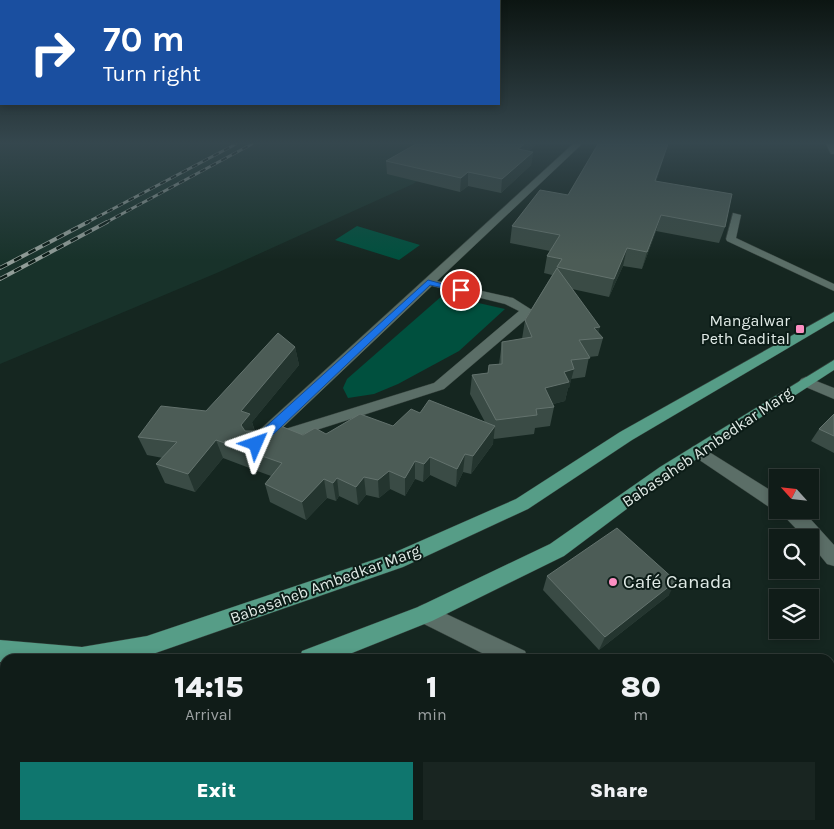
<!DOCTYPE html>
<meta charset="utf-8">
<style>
body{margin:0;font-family:Karla,sans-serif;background:#192521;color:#f1f3f6;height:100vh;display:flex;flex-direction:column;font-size:19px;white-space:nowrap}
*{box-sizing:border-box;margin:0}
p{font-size:16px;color:#9ca1a2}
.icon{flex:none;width:28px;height:28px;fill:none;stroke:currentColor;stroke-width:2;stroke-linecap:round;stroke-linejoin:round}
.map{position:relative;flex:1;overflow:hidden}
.drawer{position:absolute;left:0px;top:654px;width:835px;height:176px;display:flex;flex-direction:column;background:#101c18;border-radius:15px 15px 0 0;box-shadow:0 2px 8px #0003,0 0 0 1px #303a37}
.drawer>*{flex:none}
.top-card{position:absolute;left:0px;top:0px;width:500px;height:105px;box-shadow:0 2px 8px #0003,0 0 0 1px #303a37;background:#1a4fa0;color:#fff;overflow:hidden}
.needle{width:32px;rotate:297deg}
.buttons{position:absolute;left:769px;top:469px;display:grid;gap:10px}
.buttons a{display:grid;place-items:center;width:50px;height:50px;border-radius:0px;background:#101c18;box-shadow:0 2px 8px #0003,0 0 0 1px #303a37;font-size:25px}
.pin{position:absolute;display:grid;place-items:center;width:42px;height:42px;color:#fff;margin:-21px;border:2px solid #fff;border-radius:50%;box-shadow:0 1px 5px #0007}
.me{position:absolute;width:55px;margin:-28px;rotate:47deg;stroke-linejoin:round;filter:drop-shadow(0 0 4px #0008)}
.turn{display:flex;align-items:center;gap:18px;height:105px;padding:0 20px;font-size:22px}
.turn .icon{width:65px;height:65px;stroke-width:2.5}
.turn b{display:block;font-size:35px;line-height:42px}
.eta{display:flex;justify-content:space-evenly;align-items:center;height:85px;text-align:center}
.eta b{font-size:30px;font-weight:800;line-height:35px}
.primary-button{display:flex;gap:10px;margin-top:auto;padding:10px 20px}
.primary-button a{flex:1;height:58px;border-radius:0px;background:#0f766e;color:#fff;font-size:20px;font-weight:800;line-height:58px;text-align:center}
.primary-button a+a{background:#192521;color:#f1f3f6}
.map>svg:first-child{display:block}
</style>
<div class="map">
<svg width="834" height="829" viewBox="0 0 834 829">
<rect width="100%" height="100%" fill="#152620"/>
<!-- built -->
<polygon fill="#18322a" points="0,144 469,144 413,184 219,272 0,364"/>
<!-- green -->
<g fill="#00503e">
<polygon points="357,226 420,245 399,260 335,240"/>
<polygon points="443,295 505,309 459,351 398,384 374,394 348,398 343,388 347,379"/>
</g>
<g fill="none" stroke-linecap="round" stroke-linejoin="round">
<defs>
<g id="minor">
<path d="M 573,144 L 582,144 L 437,281 L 513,298 L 532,310 L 525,320 L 444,389 L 276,443 L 269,439 L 260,445 L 254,443 L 252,439 L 254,435 ZM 432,286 L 505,304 L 519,311 L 434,383 L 279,431 Z"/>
<polygon points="826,144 834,144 834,154 831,154"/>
<polygon points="733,213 741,215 736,238 834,284 834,291 727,241 726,239"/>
<polygon points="806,377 834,388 834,399 801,385 799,382 801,379"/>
<polygon points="698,445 778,495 778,510 801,510 805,513 834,545 834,566 827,564 810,543 810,538 805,538 779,511 772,509 692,455 690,451 692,447"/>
<polygon points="425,604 525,651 528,659 494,659 418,621 415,614 418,607"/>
<polygon points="830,797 834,799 834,825 830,823"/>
<polygon points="556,825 582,825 581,829 555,829"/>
</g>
<g id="major">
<polygon points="834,312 834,321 632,440 528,509 403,567 147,656 134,659 5,659 5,662 0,662 0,640 82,647 147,636 391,554 516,499 620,432"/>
<polygon points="834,360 834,370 672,475 564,556 432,621 337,659 299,659 302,651 418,607 550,544 660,467"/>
<polygon points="5,738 5,769 0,771 0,740"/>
<polygon points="149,825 177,825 175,829 148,829"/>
</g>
</defs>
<!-- minor casing -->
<use href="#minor" stroke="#333f3a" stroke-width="1"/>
<!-- major casing -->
<use href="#major" stroke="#333f3a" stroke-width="1"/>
<!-- minor -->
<use href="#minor" fill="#5b6e67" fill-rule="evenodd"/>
<!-- major -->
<use href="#major" fill="#569d87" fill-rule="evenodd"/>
<defs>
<g id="rail-far1">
<polyline points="86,223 236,144"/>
<polyline points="105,223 252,144"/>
</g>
<g id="rail">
<polyline points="0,268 88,222"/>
<polyline points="0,279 107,222"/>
</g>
</defs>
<!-- rail-far1 casing -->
<use href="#rail-far1" stroke="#919d98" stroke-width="3"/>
<!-- rail casing -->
<use href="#rail" stroke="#919d98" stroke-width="4"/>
<!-- rail-far1 -->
<use href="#rail-far1" stroke="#0c1c17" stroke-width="2" stroke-dasharray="6" stroke-linecap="butt"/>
<!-- rail -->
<use href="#rail" stroke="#0c1c17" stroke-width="2.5" stroke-dasharray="8" stroke-linecap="butt"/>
</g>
<!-- wall -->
<g fill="#3a4b45">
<polygon points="416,144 537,144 529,151 533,152 531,165 501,193 468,186 460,192 387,174 386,161"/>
<polygon points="598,144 668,144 656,182 725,227 719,243 656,231 642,269 623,266 609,297 572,289 598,333 603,338 598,356 589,357 585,377 571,379 569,388 568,388 565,401 553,404 554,407 550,426 535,428 534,434 494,439 493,438 493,444 471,474 463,472 456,487 430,475 423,482 415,479 405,496 390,489 379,498 366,495 358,505 339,496 336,501 327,498 306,520 270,502 265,484 271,476 223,458 195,492 165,483 156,464 163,458 147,455 138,437 206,411 295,347 299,365 252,422 255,431 303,435 326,434 393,426 420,413 485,422 470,394 472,375 488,373 499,364 502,342 522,339 525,320 552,275 544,273 547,256 550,251 510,243 512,226 568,195"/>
<polygon points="834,414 834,453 811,441 819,429"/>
<polygon points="547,576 669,595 599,650 543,590"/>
</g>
<!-- shaded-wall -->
<g fill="#24352f">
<polygon points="524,144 537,144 517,162 518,149"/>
<polygon points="668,144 651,197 655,181"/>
<polygon points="533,152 531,165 501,193 502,179"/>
<polygon points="468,172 468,186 460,192 461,178"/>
<polygon points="661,215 656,231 642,269 647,252"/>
<polygon points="627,248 623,266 609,297 614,279"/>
<polygon points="600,327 597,339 594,328"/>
<polygon points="295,347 299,365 252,422 255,433 246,443 241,425 241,411"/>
<polygon points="574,369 569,388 568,388 565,401 541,407 545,388 564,372"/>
<polygon points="495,426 493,444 471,474 473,456"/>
<polygon points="216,440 223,458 195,492 188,474"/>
<polygon points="465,454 463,472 456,487 457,469"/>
<polygon points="430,457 430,475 423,482 424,464"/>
<polygon points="415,461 415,479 405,496 405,478"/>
<polygon points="389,471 390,489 379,498 378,480"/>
<polygon points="364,477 366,495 358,505 356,487"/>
<polygon points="337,478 339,496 336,501 333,483"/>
<polygon points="324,479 327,498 306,520 302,502"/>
<polygon points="676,581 669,595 599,650 605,637"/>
<polygon points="453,825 456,825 454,829 452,829"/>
</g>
<!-- building -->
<g fill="#4c5c56" stroke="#63726d">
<polygon points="416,144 524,144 518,149 533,152 502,179 468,172 461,178 386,161"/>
<polygon points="598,144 668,144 655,181 732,194 725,227 661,215 647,252 627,248 614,279 557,267 562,259 547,256 560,235 512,226 540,190 568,195"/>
<polygon points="557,268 600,327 594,328 603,338 579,340 590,358 571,360 574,369 564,372 569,382 545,388 554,407 536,409 537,415 496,420 472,375 488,373 489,365 502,364 502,342 532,337 525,320"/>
<polygon points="278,333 295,347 241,411 250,414 241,425 245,431 258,431 278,425 303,435 315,428 326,434 360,414 393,426 411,409 420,413 429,400 495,426 473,456 465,454 457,469 430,457 424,464 415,461 405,478 389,471 378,480 364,477 356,487 337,478 333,483 324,479 302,502 265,484 282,463 216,440 188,474 156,464 177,442 138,437 161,406 206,411"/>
<polygon points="834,414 834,436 819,429"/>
<polygon points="617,528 676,581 605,637 547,576"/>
<polygon points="311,825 453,825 452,829 306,829"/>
</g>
<!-- sky -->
<linearGradient id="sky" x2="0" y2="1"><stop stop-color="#0c1512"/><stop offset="0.55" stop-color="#35474e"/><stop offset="1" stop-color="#35474e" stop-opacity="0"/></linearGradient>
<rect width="834" height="260" fill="url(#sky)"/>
<!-- route -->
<polygon fill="#1a73e8" stroke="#114b97" points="428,280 465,290 461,292 430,285 260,447 251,447 250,444 251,440"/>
<!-- markers -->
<g fill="#fc8fc2" stroke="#0c1c17" stroke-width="2">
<rect x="795" y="324" width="10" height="10" rx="2.5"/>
<circle cx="613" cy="582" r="5"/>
</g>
<g text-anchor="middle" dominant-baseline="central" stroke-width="4" stroke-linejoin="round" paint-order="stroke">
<!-- poi labels -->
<g font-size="16" fill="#e0eae6" stroke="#0c1c17" text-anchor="end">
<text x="790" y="320">Mangalwar<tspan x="790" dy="18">Peth Gadital</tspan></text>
</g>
<!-- street labels -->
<g font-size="16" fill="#e0eae6" stroke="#0c1c17">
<text transform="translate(707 447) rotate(-34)">Babasaheb Ambedkar Marg</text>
<text transform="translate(325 584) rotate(-20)">Babasaheb Ambedkar Marg</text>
</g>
<!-- near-poi labels -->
<g font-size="19" fill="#e0eae6" stroke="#0c1c17" text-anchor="start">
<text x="623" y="582">Café Canada</text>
</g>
</g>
</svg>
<div class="buttons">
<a><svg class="needle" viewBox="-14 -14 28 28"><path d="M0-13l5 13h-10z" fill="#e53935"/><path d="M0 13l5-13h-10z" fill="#9ca1a2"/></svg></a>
<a><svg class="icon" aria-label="search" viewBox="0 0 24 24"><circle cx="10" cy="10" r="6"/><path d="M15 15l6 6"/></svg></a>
<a><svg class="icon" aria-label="layers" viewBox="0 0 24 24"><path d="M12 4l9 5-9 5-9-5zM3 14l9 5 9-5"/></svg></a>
</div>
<div class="pin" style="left:461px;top:290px;background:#d93025"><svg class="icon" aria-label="arrive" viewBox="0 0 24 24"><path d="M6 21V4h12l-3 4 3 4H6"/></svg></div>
<svg class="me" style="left:256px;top:444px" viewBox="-20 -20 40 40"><path d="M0-17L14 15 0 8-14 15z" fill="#1a73e8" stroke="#fff" stroke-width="4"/></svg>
<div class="top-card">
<div class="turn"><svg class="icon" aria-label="right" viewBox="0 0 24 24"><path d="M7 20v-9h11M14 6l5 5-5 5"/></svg><div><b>70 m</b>Turn right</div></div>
</div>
<section class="drawer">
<div class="eta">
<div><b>14:15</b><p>Arrival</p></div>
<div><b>1</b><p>min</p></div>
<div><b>80</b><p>m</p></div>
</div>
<div class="primary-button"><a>Exit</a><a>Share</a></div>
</section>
</div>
